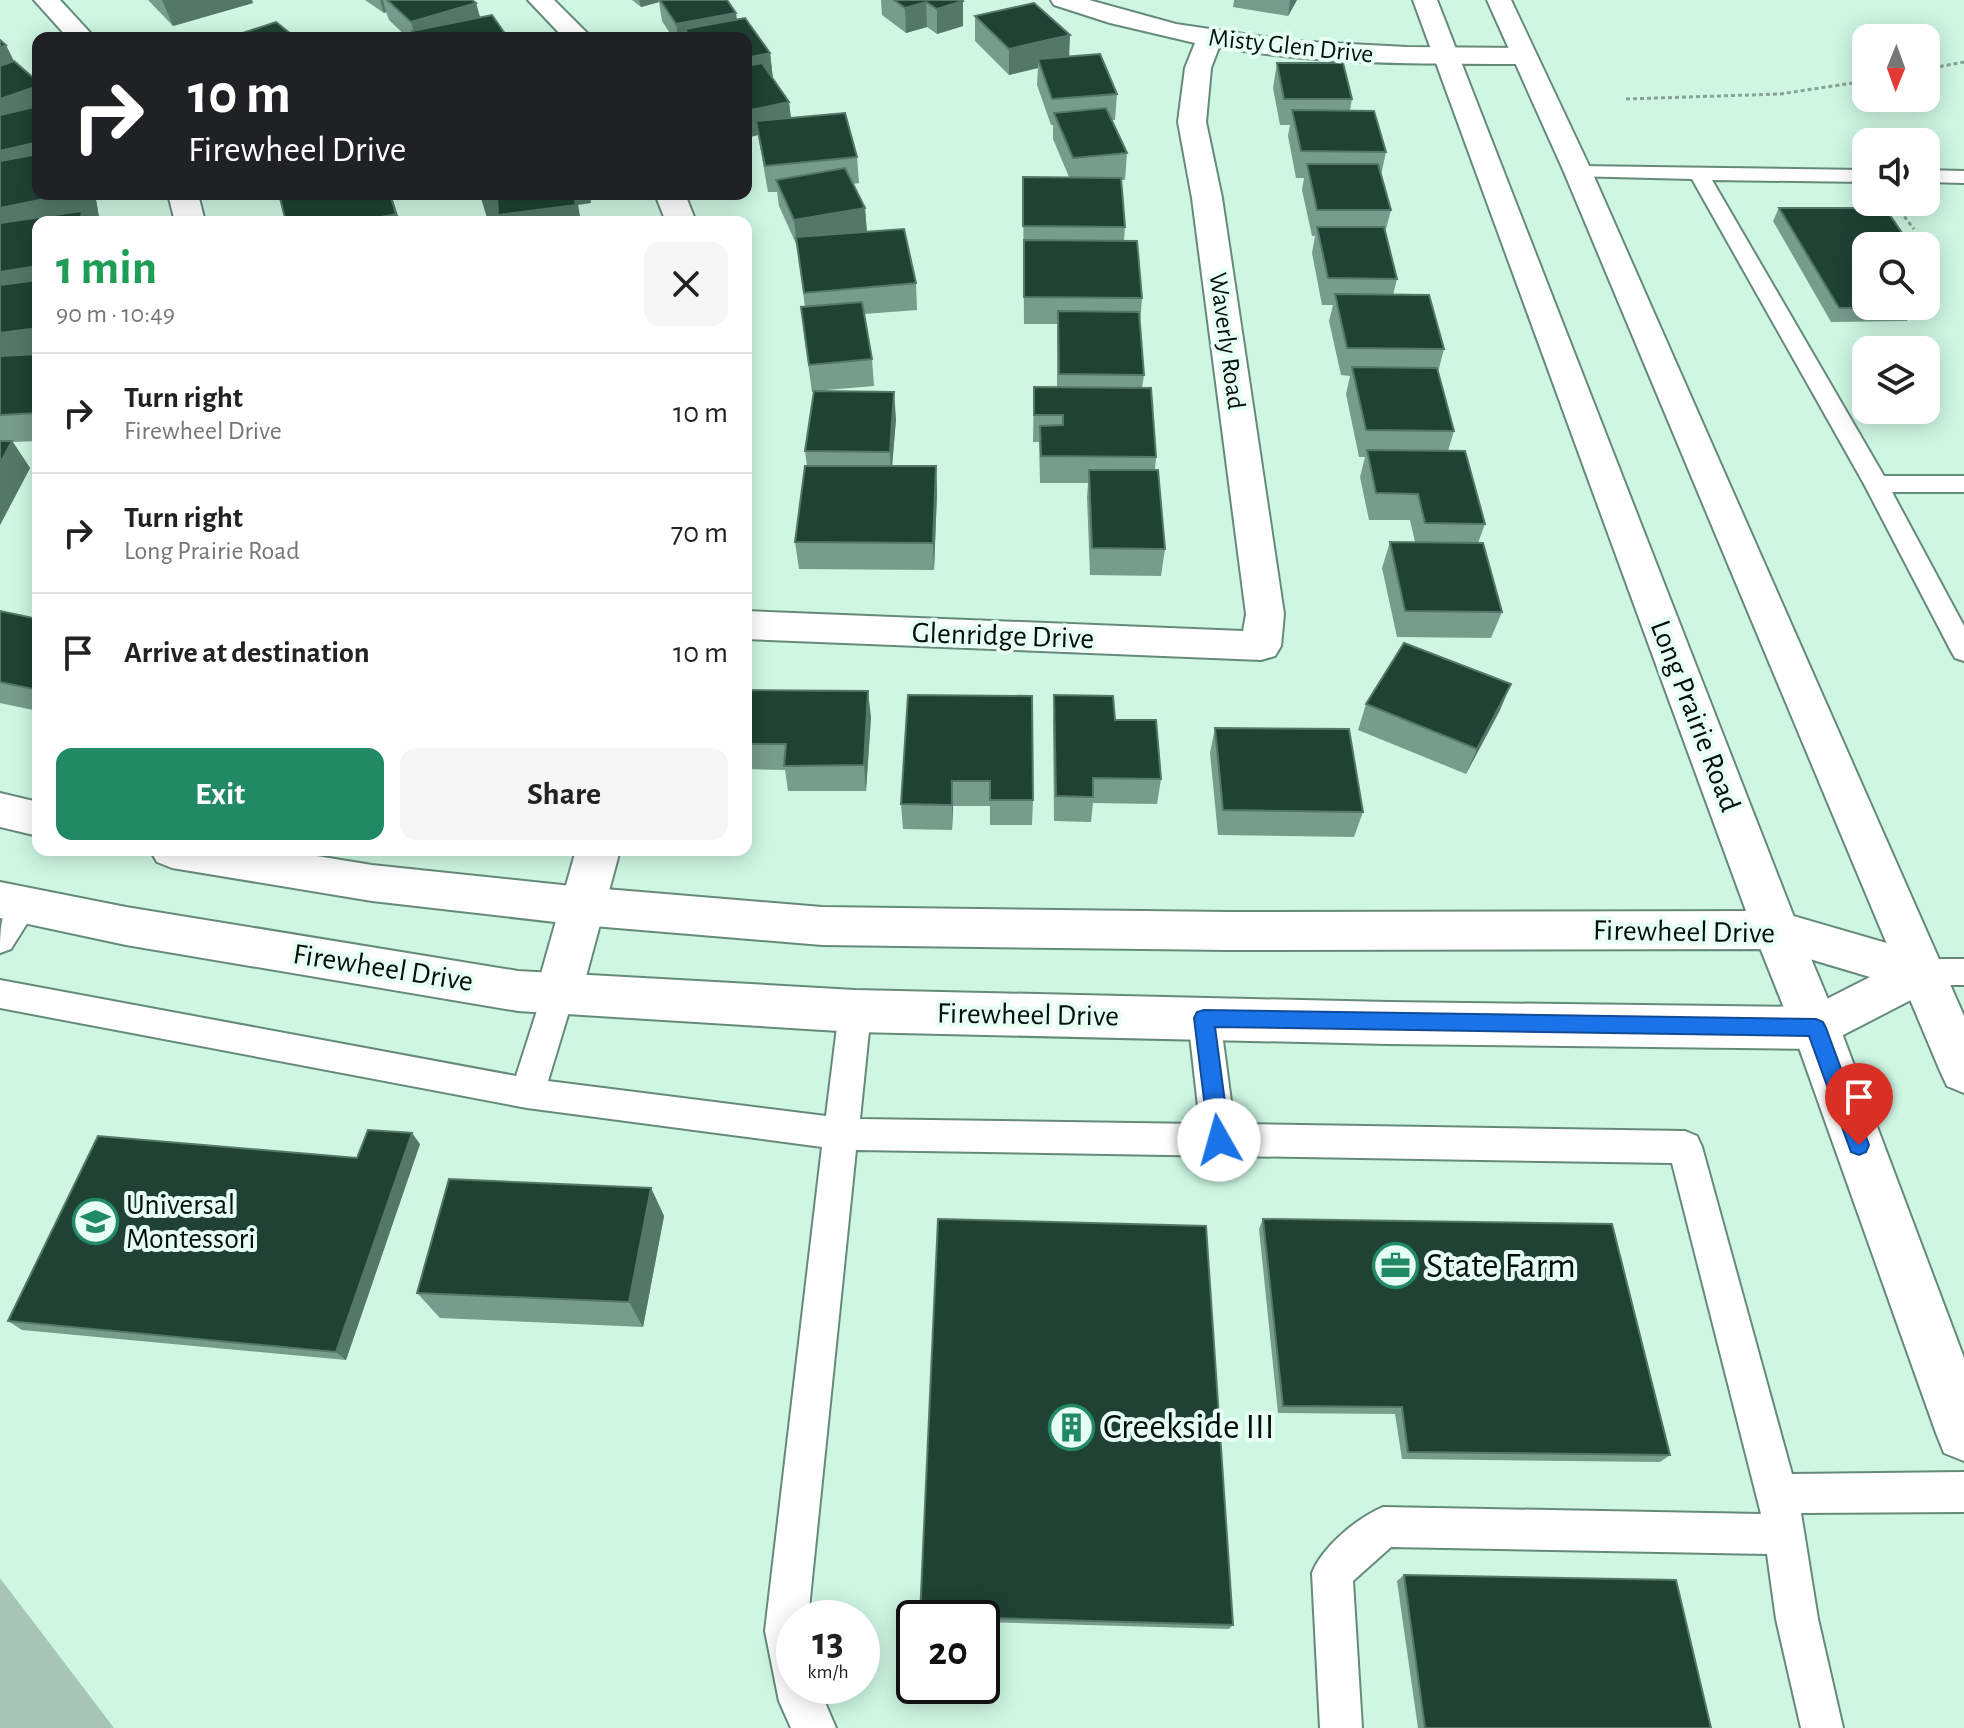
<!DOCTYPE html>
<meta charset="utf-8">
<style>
body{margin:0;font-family:"Alegreya Sans",sans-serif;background:#f6f6f6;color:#222;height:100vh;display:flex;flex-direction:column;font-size:30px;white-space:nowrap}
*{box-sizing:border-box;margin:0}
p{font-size:26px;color:#767676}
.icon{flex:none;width:44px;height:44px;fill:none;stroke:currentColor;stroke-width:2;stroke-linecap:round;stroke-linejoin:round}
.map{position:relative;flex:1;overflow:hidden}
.side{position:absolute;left:32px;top:216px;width:720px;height:640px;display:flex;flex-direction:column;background:#fff;border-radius:16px;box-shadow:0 4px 20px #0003}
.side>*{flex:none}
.hud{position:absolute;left:32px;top:32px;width:720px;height:168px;border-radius:16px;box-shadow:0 4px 20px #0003;background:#202124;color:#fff;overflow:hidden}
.needle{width:52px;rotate:181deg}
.buttons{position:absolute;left:1852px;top:24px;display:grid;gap:16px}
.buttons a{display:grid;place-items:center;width:88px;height:88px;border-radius:16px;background:#fff;box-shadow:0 4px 20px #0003;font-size:40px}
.speed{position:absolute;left:776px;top:1600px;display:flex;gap:16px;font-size:40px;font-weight:700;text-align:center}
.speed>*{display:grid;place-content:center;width:104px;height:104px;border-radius:50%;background:#fff;box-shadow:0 4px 20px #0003;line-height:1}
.speed small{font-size:20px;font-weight:400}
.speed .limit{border:4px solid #111;border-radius:12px;background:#fff;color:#111}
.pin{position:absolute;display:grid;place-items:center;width:68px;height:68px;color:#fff;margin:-82px -34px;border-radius:50% 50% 50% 0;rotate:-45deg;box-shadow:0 0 8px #0007}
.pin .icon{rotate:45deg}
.me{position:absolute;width:88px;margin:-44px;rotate:353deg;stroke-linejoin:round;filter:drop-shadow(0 0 6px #0008)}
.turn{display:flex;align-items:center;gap:28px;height:168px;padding:0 24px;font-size:36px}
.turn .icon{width:104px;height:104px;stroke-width:2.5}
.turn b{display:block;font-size:56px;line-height:68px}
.round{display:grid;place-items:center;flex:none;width:84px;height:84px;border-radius:16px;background:#f6f6f6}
.headline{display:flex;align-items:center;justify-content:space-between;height:136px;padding:0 24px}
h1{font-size:48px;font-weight:700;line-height:60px;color:#1e9e55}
.action{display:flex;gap:16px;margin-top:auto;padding:16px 24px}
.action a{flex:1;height:92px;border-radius:16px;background:#228965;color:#fff;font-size:32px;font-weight:700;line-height:92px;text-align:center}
.action a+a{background:#f6f6f6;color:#222}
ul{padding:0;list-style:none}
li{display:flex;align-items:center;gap:24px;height:120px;padding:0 24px;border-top:2px solid #e0e0e0}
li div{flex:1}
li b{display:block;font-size:30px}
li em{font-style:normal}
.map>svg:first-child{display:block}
</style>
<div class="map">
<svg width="1964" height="1728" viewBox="0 0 1964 1728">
<rect width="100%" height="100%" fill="#cef6e3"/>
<!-- green -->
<polygon fill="#a7c6b7" points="0,1578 114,1728 0,1728"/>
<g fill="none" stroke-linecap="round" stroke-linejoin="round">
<defs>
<g id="service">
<polygon points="1578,166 1866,170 1866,182 1712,180 1884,476 1964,476 1964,492 1892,492 1964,626 1964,661 1955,658 1951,651 1864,484 1692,179 1571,176 1568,172"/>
<polygon points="1926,170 1964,171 1964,183 1926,182"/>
<path d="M 23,893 L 34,897 L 38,906 L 11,949 L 0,953 C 0,929 0,903 23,893 Z"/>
<polygon points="1922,959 1964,959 1964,985 1922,985 1911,982 1906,972 1911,962"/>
<path d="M 0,980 L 516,1076 L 542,995 L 547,985 L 558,981 L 569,985 L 574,995 L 548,1081 L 826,1116 L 839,1011 L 844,1001 L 855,997 L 866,1001 L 871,1011 L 860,1119 L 1200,1124 L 1188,1018 L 1193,1008 L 1204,1004 L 1215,1008 L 1220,1018 L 1234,1124 L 1685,1131 L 1697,1136 L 1702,1147 L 1792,1474 L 1964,1472 L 1964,1512 L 1801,1513 L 1818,1619 L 1843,1728 L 1801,1728 L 1776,1619 L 1767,1554 L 1391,1547 L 1353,1581 L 1362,1728 L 1320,1728 L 1312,1573 C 1322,1547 1357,1518 1383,1507 L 1761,1514 L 1672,1163 L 856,1150 L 808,1618 L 794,1618 L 794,1686 L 818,1686 L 836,1728 L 791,1728 L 779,1701 L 765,1631 L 822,1147 L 527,1108 L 0,1008 Z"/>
</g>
<g id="minor">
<polygon points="34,0 60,0 95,38 68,38"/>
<polygon points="528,0 554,0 592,38 564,38"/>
<path d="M 1051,0 L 1089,0 L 1176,24 L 1291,41 L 1407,47 L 1524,48 L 1533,50 L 1537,56 L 1533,62 L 1524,64 C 1422,64 1319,65 1219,47 L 1211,68 L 1206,122 L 1222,198 L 1284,614 L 1281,646 L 1275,656 L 1261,660 L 746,639 L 746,611 L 1243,631 L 1246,614 L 1192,198 L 1178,122 L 1185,68 L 1195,43 L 1110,23 L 1054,5 Z"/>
<polygon points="168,194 198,194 205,222 175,222"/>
<polygon points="655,194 685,194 696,222 666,222"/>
<polygon points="576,850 620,850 581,995 575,1009 558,1015 541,1009 535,995"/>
</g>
<g id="tertiary">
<polygon points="0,793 38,802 38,836 0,827"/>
<polygon points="150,850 280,850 372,865 581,887 822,907 1228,912 1776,911 1938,958 1945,972 1938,986 1816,1049 1388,1044 855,1032 518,1011 126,945 0,918 0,882 126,907 518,971 855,990 1388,1002 1811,1007 1870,977 1776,949 1228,950 822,945 581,925 372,901 172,868 157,862"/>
</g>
<g id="primary">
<polygon points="1413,0 1437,0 1799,930 1840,1028 1964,1358 1964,1461 1944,1453 1936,1433 1792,1028 1753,930"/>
<polygon points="1487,0 1511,0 1592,172 1964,1016 1964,1093 1947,1086 1940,1071 1564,172"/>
</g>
</defs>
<!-- service casing -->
<use href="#service" stroke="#668a79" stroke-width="4"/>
<!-- minor casing -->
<use href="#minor" stroke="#668a79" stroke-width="4"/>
<!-- tertiary casing -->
<use href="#tertiary" stroke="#668a79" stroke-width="4"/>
<!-- primary casing -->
<use href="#primary" stroke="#668a79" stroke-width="4"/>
<!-- path -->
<g stroke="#86a495" stroke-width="3" stroke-dasharray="4 3" stroke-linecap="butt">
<polyline points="1926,69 1964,62"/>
<polyline points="1626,99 1780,94 1866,81"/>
<polyline points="1882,210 1916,210"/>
<polyline points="1900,211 1914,229"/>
</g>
<!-- service -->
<use href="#service" fill="#fff" fill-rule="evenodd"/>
<!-- minor -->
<use href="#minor" fill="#fff" fill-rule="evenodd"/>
<!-- tertiary -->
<use href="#tertiary" fill="#fff" fill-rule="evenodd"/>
<!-- primary -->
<use href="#primary" fill="#fff" fill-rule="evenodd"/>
</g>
<!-- wall -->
<g fill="#769c8b">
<polygon points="148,0 252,0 253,3 173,26"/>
<polygon points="365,0 472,0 476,3 480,17 508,38 408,38 389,20 386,12 384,13"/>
<polygon points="632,0 727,0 737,20 770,53 773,79 789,102 791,118 857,157 859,183 853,184 865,208 867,232 916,283 917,310 864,314 872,359 874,386 815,391 896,419 892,466 936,466 937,493 934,570 799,569 795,542 807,466 805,451 814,392 812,392 804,334 801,307 805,307 797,246 779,206 777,192 768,192 758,135 746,138 746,38 673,38 662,21 659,2 641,7"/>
<polygon points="881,0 962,0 963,26 937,34 927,27 906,33 882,15"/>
<polygon points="1234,0 1297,0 1288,16 1233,7"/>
<polygon points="975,16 1069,57 1117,94 1115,120 1111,120 1127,153 1125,180 1121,180 1125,227 1124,241 1142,298 1140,324 1144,375 1142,388 1156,457 1155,470 1165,549 1161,576 1090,575 1087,497 1088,483 1040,483 1039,442 1033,442 1034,387 1057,387 1057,324 1024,324 1023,177 1069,177 1053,139 1053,125 1051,125 1037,85 1038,68 1009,75 975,41"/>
<polygon points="0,40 38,194 95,194 99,217 38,222 38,441 13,442 30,468 0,525"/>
<polygon points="1277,63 1352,99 1350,110 1386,152 1381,175 1391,210 1385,233 1397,279 1393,295 1444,349 1438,372 1454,431 1448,451 1485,524 1478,543 1502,612 1491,638 1397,637 1382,568 1390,542 1415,542 1410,520 1369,520 1360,477 1365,457 1359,457 1346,394 1350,376 1341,375 1329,321 1333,305 1322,305 1312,253 1315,236 1312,236 1302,190 1304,178 1296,178 1288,136 1290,125 1280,125 1273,88"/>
<polygon points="1779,208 1866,246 1915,308 1907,321 1831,322 1773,221"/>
<polygon points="0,611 38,619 38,711 0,703"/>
<polygon points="746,690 871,717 866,791 788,791 785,770 746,769"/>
<polygon points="908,695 1033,800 1032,825 990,825 990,806 953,806 952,830 903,829 901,804"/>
<polygon points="1054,695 1115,720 1161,779 1157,804 1093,803 1091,822 1054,821 1053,721"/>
<polygon points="1366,704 1500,710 1466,774 1358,730"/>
<polygon points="1215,728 1363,812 1354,837 1218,835 1210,753"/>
<polygon points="420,1144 346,1360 22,1330 8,1321 357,1158"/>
<polygon points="651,1188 664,1216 643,1327 440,1318 417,1293"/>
<polygon points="1263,1219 1670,1455 1660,1462 1402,1459 1395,1414 1278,1413 1259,1229"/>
<polygon points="1404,1575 1711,1728 1418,1728 1397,1581"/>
<polygon points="920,1616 1233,1625 1229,1629 982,1622 982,1618 920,1618"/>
</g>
<!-- shaded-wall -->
<g fill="#547868">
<polygon points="162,0 252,0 253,3 173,26"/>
<polygon points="380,0 383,0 386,12 384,13"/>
<polygon points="639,0 658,0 659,2 641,7"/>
<polygon points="1290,0 1297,0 1288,16"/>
<polygon points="963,1 963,26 937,34 937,9"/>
<polygon points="926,2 927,27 906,33 905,8"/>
<polygon points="476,3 483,29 415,36 411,22"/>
<polygon points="736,13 740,38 685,29 686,38 678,38 676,24"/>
<polygon points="1070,35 1069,61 1038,59 1038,68 1009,75 1009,49"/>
<polygon points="6,45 19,71 0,78 0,47"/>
<polygon points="770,53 773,79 746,84 746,58"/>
<polygon points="38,86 38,116 0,130 0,99"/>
<polygon points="789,102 792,128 756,121 758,135 746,138 746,111"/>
<polygon points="38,142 38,172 0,164 0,151"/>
<polygon points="69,194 95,194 99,217 87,220 88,222 80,222 0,238 0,208"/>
<polygon points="280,194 340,194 284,205"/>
<polygon points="391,194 400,222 357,222 390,194"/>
<polygon points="486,194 590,194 591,203 578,205 581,222 500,222 499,220 488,221 480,195"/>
<polygon points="865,208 867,234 797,246 794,220"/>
<polygon points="38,266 38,295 0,296 0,272"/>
<polygon points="38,328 38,357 0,362 0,333"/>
<polygon points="894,392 896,419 891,479 890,452"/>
<polygon points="12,441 30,468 0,525 0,463"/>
<polygon points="936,466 937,493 934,570 933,543"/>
<polygon points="1511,684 1500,710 1466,774 1477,749"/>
<polygon points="868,691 871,717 866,791 864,765"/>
<polygon points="952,781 953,806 952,830"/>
<polygon points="412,1133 420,1144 346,1360 336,1352"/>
<polygon points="651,1188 664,1216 643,1327 629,1302"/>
</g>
<!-- building -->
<g fill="#1f4233" stroke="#547868" stroke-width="2">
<polygon points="387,0 472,0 476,3 411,22"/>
<polygon points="660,0 727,0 736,13 676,24"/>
<polygon points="894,0 962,0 963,1 937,9 926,2 905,8"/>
<polygon points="1034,3 1070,35 1009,49 975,16"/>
<polygon points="492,15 508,38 416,38 412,31"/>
<polygon points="745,18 770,53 746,58 746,38 690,38 685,29"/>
<polygon points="276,22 296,38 228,38"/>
<polygon points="0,40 6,45 0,47"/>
<polygon points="1100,54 1117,94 1052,99 1038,59"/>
<polygon points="14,61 38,82 38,86 0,99 0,66"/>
<polygon points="762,63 789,102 746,111 746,66"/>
<polygon points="1277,63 1343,63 1352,99 1284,99"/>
<polygon points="38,106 38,142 0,151 0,115"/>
<polygon points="1106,108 1127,153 1073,158 1054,113"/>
<polygon points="1292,110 1374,111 1386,152 1301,151"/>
<polygon points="845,113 857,157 765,166 756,121"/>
<polygon points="38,154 38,194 69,194 0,208 0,161"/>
<polygon points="1307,164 1378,164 1391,210 1317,210"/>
<polygon points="845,168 865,208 794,220 776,180"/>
<polygon points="1023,177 1121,178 1125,227 1023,226"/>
<polygon points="300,194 390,194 396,214 357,222 286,222 280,198"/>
<polygon points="497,194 574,194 576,205 498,215"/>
<polygon points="1779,208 1885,208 1911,246 1866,246 1866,306 1914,306 1915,308 1839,308"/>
<polygon points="82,211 80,222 38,222 38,266 0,272 0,223"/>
<polygon points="591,217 592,222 547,222"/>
<polygon points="1317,227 1384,227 1397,279 1328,278"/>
<polygon points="904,229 916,283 804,293 796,237"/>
<polygon points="1024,240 1137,241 1142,298 1024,297"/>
<polygon points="38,280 38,328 0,333 0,285"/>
<polygon points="1335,294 1429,295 1444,349 1347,348"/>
<polygon points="862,302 872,359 809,365 801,307"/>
<polygon points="1058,311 1139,312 1144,375 1059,374"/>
<polygon points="38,354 38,413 0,415 0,356"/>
<polygon points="1352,367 1437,368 1454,431 1366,430"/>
<polygon points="1034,387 1151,388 1156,457 1041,456 1040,426 1063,425 1063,415 1034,415"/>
<polygon points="814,391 894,392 890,452 805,451"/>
<polygon points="0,441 12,441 0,463"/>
<polygon points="1367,450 1465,451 1485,524 1425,523 1418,494 1376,493"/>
<polygon points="805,466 936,466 933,543 795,542"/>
<polygon points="1089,470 1158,470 1165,549 1092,548"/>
<polygon points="1390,542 1483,543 1502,612 1405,611"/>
<polygon points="0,611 38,619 38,690 0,682"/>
<polygon points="1404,643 1511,684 1477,749 1366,704"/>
<polygon points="746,690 868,691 864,765 784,766 786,744 746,744"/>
<polygon points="908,695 1032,696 1033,800 990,800 990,781 952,781 952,805 901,804"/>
<polygon points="1054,695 1113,696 1115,720 1156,720 1161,779 1093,778 1093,797 1056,796"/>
<polygon points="1215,728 1349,729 1363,812 1223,810"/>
<polygon points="368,1130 412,1133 336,1352 8,1321 98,1136 357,1158"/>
<polygon points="449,1179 651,1188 629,1302 417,1293"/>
<polygon points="938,1219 1206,1226 1233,1625 920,1616"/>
<polygon points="1263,1219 1612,1224 1670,1455 1408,1452 1402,1407 1283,1406"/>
<polygon points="1404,1575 1676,1580 1711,1728 1425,1728"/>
</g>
<!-- route -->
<polygon fill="#1a73e8" stroke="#114b97" stroke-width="2" points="1204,1010 1816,1019 1823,1022 1826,1028 1869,1145 1866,1152 1859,1155 1851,1152 1809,1036 1215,1027 1230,1140 1227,1147 1219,1150 1212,1147 1209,1140 1194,1018 1197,1012"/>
<!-- icons -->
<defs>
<symbol id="school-ring" viewBox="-11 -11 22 22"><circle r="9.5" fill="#e7fff3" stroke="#228965" stroke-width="1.5"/><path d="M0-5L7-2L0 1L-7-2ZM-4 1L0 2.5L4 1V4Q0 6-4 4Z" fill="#228965"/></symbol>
<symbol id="office-ring" viewBox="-11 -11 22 22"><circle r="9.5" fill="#e7fff3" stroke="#228965" stroke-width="1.5"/><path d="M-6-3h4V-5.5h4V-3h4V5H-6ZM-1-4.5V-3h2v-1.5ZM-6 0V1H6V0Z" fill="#228965"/></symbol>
<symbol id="building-ring" viewBox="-11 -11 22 22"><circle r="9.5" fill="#e7fff3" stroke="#228965" stroke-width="1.5"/><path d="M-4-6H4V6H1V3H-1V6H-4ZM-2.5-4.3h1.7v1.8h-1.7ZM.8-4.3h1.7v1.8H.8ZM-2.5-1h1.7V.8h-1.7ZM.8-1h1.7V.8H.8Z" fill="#228965"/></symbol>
</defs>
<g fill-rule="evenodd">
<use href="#school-ring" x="70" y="1196" width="51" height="51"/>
<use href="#office-ring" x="1370" y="1240" width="51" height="51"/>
<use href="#building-ring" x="1046" y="1402" width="51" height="51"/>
</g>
<g text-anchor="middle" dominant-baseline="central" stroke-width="8" stroke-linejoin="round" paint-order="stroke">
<!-- far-street labels -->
<g font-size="26" fill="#030f09" stroke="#e7fff3">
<text transform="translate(1291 46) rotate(6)">Misty Glen Drive</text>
<text transform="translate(1227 341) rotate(82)">Waverly Road</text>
</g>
<!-- street labels -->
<g font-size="30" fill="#030f09" stroke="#e7fff3">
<text transform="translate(1003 636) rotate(2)">Glenridge Drive</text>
<text transform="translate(1695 716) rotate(69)">Long Prairie Road</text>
<text transform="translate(1684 932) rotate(1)">Firewheel Drive</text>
<text transform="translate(383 968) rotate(9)">Firewheel Drive</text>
<text transform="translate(1028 1015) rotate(1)">Firewheel Drive</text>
</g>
<!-- poi labels -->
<g font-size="30" fill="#030f09" stroke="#e7fff3" text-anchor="start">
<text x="126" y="1205">Universal<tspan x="126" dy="34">Montessori</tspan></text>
</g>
<!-- near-poi labels -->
<g font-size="36" fill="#030f09" stroke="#e7fff3" text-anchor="start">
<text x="1426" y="1266">State Farm</text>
<text x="1103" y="1427">Creekside III</text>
</g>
</g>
</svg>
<div class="buttons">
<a><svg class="needle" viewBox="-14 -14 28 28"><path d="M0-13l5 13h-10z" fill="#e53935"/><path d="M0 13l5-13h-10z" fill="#767676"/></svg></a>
<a><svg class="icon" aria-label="sound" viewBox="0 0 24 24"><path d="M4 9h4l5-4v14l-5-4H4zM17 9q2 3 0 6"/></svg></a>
<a><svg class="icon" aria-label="search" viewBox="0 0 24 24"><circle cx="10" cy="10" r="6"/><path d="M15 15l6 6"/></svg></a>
<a><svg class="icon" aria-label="layers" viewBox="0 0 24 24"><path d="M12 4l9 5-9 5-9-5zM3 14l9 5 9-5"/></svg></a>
</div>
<div class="speed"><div>13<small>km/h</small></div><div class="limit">20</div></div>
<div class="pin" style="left:1859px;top:1145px;background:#d93025"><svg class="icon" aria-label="arrive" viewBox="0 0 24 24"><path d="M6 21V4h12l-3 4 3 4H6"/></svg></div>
<svg class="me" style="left:1219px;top:1140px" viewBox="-20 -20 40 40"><circle r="19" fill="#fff"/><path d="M0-13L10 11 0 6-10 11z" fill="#1a73e8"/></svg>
<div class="hud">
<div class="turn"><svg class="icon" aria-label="right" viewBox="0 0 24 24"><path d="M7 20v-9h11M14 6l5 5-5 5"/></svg><div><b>10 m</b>Firewheel Drive</div></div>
</div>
<section class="side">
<div class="headline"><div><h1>1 min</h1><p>90 m · 10:49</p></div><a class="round"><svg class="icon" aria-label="close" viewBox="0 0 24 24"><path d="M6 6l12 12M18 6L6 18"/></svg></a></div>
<ul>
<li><svg class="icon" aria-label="right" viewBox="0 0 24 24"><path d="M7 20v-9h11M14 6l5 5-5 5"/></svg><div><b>Turn right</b><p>Firewheel Drive</p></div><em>10 m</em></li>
<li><svg class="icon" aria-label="right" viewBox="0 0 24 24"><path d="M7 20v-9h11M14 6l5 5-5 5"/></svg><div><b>Turn right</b><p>Long Prairie Road</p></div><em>70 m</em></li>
<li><svg class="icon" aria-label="arrive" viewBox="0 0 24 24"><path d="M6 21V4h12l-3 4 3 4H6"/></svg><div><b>Arrive at destination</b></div><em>10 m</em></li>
</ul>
<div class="action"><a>Exit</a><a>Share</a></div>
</section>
</div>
